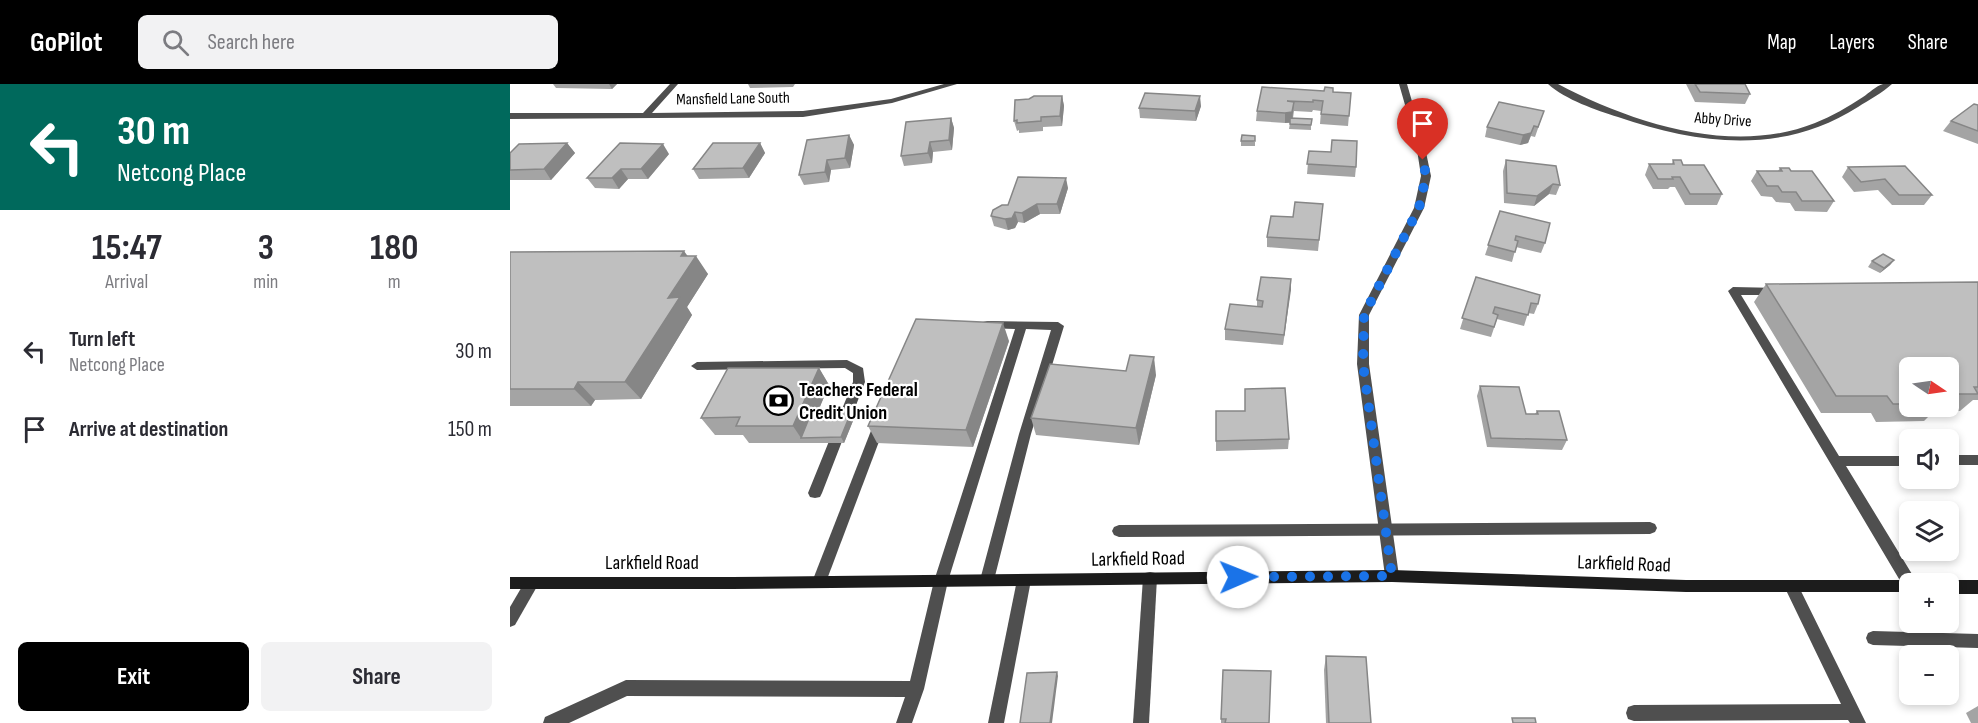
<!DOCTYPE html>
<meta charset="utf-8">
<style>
body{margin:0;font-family:"Sofia Sans Condensed",sans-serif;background:#f2f2f3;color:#2b2b33;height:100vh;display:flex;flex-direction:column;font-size:22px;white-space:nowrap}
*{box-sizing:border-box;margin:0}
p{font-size:20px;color:#7c7c81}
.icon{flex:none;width:33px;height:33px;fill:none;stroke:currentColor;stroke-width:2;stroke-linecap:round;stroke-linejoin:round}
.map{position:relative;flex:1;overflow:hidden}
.drawer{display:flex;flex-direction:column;background:#fff;width:510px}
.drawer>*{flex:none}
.hud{background:#00695c;color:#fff;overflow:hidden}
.needle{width:39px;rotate:103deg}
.tools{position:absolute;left:1389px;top:273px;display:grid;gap:12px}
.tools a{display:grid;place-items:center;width:60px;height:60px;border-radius:9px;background:#fff;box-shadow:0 3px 9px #0003;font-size:30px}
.pin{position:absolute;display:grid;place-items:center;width:51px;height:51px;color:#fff;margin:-62px -26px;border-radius:50% 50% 50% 0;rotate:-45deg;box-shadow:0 0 6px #0007}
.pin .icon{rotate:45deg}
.me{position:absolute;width:66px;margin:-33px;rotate:89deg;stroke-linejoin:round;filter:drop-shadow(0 0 4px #0008)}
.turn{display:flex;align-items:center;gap:21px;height:126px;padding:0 18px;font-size:27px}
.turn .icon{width:78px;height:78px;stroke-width:2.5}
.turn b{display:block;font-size:42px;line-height:51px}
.eta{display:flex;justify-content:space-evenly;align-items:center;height:102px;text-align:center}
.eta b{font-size:36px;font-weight:700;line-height:42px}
.primary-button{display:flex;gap:12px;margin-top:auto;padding:12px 18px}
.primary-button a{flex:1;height:69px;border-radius:9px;background:#000;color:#fff;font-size:24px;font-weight:700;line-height:69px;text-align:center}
.primary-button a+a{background:#f2f2f3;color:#2b2b33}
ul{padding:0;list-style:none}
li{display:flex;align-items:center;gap:18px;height:78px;padding:0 18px}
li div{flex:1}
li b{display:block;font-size:22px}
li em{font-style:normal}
header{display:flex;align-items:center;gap:36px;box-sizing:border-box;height:84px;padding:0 30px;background:#000;color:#fff}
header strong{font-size:28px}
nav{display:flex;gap:33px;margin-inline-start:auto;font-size:21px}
.search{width:420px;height:54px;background:#f2f2f3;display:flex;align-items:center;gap:15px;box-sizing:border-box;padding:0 21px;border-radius:9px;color:#7c7c81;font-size:22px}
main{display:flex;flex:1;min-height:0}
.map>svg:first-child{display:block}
</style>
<header>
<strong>GoPilot</strong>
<div class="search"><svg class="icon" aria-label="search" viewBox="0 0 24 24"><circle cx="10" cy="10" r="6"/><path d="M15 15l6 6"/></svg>Search here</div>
<nav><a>Map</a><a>Layers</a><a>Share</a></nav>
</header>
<main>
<section class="drawer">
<div class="hud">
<div class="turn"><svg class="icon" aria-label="left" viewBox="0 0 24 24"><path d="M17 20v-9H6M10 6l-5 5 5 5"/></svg><div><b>30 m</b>Netcong Place</div></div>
</div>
<div class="eta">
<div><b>15:47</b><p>Arrival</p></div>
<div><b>3</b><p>min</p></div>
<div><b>180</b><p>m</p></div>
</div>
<ul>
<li><svg class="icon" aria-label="left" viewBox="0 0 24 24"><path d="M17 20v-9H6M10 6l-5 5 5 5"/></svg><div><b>Turn left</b><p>Netcong Place</p></div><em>30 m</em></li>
<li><svg class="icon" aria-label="arrive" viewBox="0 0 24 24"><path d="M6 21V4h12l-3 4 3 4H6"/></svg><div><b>Arrive at destination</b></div><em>150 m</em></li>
</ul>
<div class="primary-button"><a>Exit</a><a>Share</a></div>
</section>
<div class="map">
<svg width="1468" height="639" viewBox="0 0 1468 639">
<rect width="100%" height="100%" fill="#fff"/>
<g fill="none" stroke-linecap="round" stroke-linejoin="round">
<!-- lane -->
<g fill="#4f4f4f" fill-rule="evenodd">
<polygon points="1223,203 1270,204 1271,207 1270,210 1266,211 1231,211 1329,372 1400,372 1400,382 1336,382 1405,495 1407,500 1400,500 1400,506 1395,505 1218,207"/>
<polygon points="477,237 548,238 554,242 521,350 484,496 482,501 477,502 472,501 470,496 509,350 541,246 516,245 438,497 414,605 402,639 386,639 395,613 117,612 59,639 33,639 35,633 116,596 400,597 424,497 505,245 473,244 471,241 473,238"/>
<polygon points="337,276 353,284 355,298 312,409 310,413 305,414 300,413 298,409 343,298 343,289 335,284 187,286 181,282 187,278"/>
<polygon points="370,334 374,336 376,339 316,498 314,503 309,504 304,503 302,498 364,339 366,336"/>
<rect x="1438" y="371" width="30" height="10"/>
<polygon points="1140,438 1145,440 1147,444 1145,448 1140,450 609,453 604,451 602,447 604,443 609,441"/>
<polygon points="640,488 645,489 647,494 639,639 623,639 633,494 635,489"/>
<polygon points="514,490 519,491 521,496 494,639 478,639 507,496 509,491"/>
<polygon points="22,493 27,494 29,499 5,541 0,543 0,523 17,494"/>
<polygon points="1281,496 1286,497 1356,639 1340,639 1338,636 1124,637 1118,635 1116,629 1118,623 1124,621 1331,620 1274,502 1276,497"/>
<polygon points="1363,547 1468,550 1468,564 1363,561 1358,559 1356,554 1358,549"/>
</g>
<!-- street -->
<g fill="#4f4f4f" fill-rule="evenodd">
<polygon points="160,0 168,0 142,29 293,27 381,15 434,0 447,0 382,19 293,33 0,35 0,29 133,29"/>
<polygon points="889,0 897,0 914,59 921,92 914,124 859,231 859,280 889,492 887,497 882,498 877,497 875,492 847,280 849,231 904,124 911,92 906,59"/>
<path d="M 1038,0 L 1048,0 C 1122,39 1223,72 1305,39 C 1322,32 1338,23 1353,13 C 1359,9 1366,2 1373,0 C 1376,0 1379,0 1382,0 C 1372,9 1359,16 1348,23 C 1273,71 1189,61 1108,33 C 1086,26 1056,16 1038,0 Z"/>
</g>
<!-- secondary -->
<g fill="#1c1c1c" fill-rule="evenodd">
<polygon points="882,486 1176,496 1400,496 1406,500 1400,500 1400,508 1176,508 882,498 222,505 0,505 0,493 222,493"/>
<polygon points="1438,496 1468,496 1468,510 1438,510 1438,500 1432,500"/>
</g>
</g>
<!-- wall -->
<g fill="#a4a4a4" fill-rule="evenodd">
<polygon points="43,0 107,0 102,5 46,4"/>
<polygon points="238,0 285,0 283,3 240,4"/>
<polygon points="1176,0 1235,0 1240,10 1235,20 1185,18"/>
<polygon points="752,3 841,9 838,42 810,40 811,27 803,26 802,28 784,27 783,34 801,41 801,46 779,45 780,39 775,39 746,37 747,27"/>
<polygon points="552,12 554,22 552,42 533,43 533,47 509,49 509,46 507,47 504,37"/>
<polygon points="1468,21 1468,60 1433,47 1441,37"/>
<polygon points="691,22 686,37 630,34 629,24"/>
<polygon points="1034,27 1025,53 1021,52 1018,59 1010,61 975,53 977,43"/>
<polygon points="441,34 444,44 442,66 423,68 422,79 394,82 391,72"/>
<polygon points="339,51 344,61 340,84 321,86 319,98 294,101 289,91"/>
<polygon points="732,51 745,58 745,62 731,62 731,57"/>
<polygon points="57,59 65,69 41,96 0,96 0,69"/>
<polygon points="250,59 255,69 239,94 189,95 183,85"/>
<polygon points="799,67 846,83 845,93 797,90"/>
<polygon points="159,70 138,95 118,95 109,105 85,104 77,94"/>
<polygon points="996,76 1050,101 1046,111 1039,110 1024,122 994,119 993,87"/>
<polygon points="1163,76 1173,81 1212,110 1207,121 1175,121 1165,103 1160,103 1158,105 1143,105 1135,91 1139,80 1162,80"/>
<polygon points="1338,83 1422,111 1414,121 1382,121 1368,106 1344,108 1332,93"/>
<polygon points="1270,84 1281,87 1324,117 1317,128 1285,127 1280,119 1266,118 1262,113 1251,112 1241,97 1247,87 1268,87"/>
<polygon points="558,104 550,130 530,130 514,139 508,138 505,144 498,146 484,142 481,132 498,121"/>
<polygon points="813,120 808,167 757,163 757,153"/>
<polygon points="990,127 1035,159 1031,169 1006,163 1002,178 975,171"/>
<polygon points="0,168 177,172 198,190 177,223 182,231 131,315 85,316 81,322 0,322"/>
<polygon points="1384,176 1380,181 1370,189 1358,183 1362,177"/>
<polygon points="966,193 1028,220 1024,230 1018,229 1014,242 987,235 981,253 950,245"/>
<polygon points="781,195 773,261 715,256 715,245 747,223 747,216"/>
<path d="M 1468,198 L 1468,316 L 1463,316 L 1450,327 L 1423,328 L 1414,337 L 1366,338 L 1361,329 L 1311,329 L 1244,218 L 1256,200 ZM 1400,284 L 1438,284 L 1438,322 L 1400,322 Z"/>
<polygon points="499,257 463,363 367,359 358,342"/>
<polygon points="309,284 319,301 308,327 342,326 345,332 334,359 239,359 233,351 205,351 191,334"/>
<polygon points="646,291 629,361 526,351 521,334"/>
<polygon points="970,302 1016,330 1025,330 1027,327 1057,356 1052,366 977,363 967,312"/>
<polygon points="779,355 778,365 706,367 706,357"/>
<polygon points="816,572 861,639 816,639 814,586"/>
<polygon points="1468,622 1468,639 1461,639 1456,629"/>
<polygon points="711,635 759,639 711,639"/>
</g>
<!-- shaded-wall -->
<g fill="#868686">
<polygon points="99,0 107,0 102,5"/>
<polygon points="552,12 554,22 552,42 550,32"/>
<polygon points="690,12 691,22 686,37 685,27"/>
<polygon points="784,18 782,38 775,39 775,29"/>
<polygon points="441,34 444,44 442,66 439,56"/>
<polygon points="1024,42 1018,59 1010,61 1013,51"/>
<polygon points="339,51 344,61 340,84 335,74"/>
<polygon points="420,58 423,68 422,79 418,69"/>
<polygon points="57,59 65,69 41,96 34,85"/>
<polygon points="250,59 255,69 239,94 233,84"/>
<polygon points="153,60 159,70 138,95 131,85"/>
<polygon points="317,76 321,86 319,98 315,88"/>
<polygon points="111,85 118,95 109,105 102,94"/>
<polygon points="556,94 558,104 550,130 547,120"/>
<polygon points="1043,100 1039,110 1024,122 1027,112"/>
<polygon points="527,120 530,130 514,139 512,129"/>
<polygon points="505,128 508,138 505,144 498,146 495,135"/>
<polygon points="174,167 182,178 186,172 198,190 177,223 182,231 131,315 115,298 158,214 171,172"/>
<polygon points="1384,176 1380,181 1370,189 1374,184"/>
<polygon points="781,195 781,206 773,261 774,251"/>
<polygon points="493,239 499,257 463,363 456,346"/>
<polygon points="644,273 646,291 629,361 626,344"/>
<polygon points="309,284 319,301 297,354 291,354 283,342"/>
<polygon points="68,298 85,316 81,322 64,305"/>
<polygon points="342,326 345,332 334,359 331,353"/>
<polygon points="547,588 548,592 542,639 540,639"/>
</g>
<!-- building -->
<g fill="#bfbfbf" stroke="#868686" stroke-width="1.5">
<polygon points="1185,0 1235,0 1240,10 1190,8"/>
<polygon points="752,3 814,7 815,3 823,4 823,8 841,9 839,32 811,30 813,17 803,16 803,18 777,17 784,18 782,28 775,29 747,27"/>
<polygon points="635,9 690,12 685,27 629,24"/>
<polygon points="524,12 552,12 550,32 531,33 531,37 507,39 507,36 504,37 505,16 519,15"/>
<polygon points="989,18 1034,27 1028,43 1024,42 1021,49 1013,51 977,43"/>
<polygon points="1464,20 1468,21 1468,47 1441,37"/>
<polygon points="441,34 439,56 420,58 418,69 391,72 396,38"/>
<polygon points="780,34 802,35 801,41 780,40"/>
<polygon points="339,51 335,74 317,76 315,88 289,91 297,56"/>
<polygon points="732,51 745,52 745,57 731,57"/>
<polygon points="822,56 847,57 846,83 797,80 799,67 821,68"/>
<polygon points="57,59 34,85 0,86 0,69 9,60"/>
<polygon points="110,59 153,60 131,85 111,85 102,94 77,94"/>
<polygon points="203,59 250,59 233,84 183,85"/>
<polygon points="996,76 1046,82 1050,101 1043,100 1027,112 997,109"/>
<polygon points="1163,76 1171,76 1173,81 1194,81 1212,110 1180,110 1170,93 1162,93 1163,95 1148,95 1139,80 1164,80"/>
<polygon points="1395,82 1422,111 1389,111 1375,95 1351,98 1338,83"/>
<polygon points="1270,84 1279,84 1281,87 1302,87 1324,117 1292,117 1286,108 1272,108 1268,102 1257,102 1247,87 1272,87"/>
<polygon points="508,93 556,94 547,120 527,120 512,129 505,128 502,134 495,135 481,132 483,126 492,121 498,121"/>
<polygon points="785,118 813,120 809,156 757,153 761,132 783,133"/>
<polygon points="990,127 1040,139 1035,159 1006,152 1005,156 1008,157 1005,168 978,161"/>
<polygon points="174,167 171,172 186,172 158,214 170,213 115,298 68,298 64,305 0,305 0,168"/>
<polygon points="1373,170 1384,176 1374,184 1362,177"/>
<polygon points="751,193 781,195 774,251 715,245 720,220 752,223 753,217 747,216"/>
<polygon points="966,193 1030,211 1028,220 1021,219 1018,231 985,223 983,229 988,231 984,243 952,234"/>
<polygon points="1468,198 1468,303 1464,303 1468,310 1438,310 1438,284 1400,284 1400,320 1383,320 1377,312 1326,312 1256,200"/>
<polygon points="406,235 493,239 456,346 358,342"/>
<polygon points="620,271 644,273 626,344 521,334 540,280 616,287"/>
<polygon points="218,284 309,284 283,342 226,342 230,333 191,334"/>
<polygon points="970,302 1009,303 1016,330 1028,330 1027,327 1049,327 1057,356 981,354"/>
<polygon points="775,304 779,355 706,357 706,327 735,327 735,305"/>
<polygon points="342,326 331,353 291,354 302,327"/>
<polygon points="816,572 856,573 861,639 819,639"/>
<polygon points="713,586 761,587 759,639 715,639 716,635 711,635"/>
<polygon points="547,588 540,639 510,639 517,589"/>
<polygon points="1002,634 1025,634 1026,639 1003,639"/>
</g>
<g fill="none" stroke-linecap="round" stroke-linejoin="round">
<!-- route -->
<polyline stroke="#1a73e8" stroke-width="10" stroke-dasharray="0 18" points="728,493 882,492 853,280 854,231 909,124 916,92 913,76"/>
</g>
<!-- icons -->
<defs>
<symbol id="bank-ring" viewBox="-11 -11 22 22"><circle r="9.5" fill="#fff" stroke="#000" stroke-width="1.5"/><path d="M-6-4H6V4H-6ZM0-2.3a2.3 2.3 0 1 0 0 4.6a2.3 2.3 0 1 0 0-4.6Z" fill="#000"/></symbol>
</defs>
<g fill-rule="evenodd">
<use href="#bank-ring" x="252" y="300" width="33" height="33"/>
</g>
<g text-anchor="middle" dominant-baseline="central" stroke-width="4.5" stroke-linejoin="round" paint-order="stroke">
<!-- far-street labels -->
<g font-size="16" fill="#000" stroke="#fff">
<text transform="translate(223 15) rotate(-1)">Mansfield Lane South</text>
<text transform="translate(1213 36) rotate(4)">Abby Drive</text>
</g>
<!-- poi labels -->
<g font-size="20" font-weight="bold" fill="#000" stroke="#fff" text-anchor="start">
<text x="289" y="306">Teachers Federal<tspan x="289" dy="23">Credit Union</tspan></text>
</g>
<!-- street labels -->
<g font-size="20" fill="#000" stroke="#fff">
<text transform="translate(628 475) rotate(-1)">Larkfield Road</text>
<text x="142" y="479">Larkfield Road</text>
<text transform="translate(1114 480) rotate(2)">Larkfield Road</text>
</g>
</g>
</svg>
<div class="tools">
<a><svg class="needle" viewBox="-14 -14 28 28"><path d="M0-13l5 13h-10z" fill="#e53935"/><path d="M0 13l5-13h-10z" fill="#7c7c81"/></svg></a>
<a><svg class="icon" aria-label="sound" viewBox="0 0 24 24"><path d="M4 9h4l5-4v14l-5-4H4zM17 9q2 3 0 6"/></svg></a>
<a><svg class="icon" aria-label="layers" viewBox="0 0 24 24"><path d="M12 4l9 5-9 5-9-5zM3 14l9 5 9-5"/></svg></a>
<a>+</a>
<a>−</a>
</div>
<div class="pin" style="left:913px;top:76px;background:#d93025"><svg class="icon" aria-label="arrive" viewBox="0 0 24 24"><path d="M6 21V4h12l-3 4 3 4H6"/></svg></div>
<svg class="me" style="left:728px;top:493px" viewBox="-20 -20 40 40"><circle r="19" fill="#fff"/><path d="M0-13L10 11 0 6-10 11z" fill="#1a73e8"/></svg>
</div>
</main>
